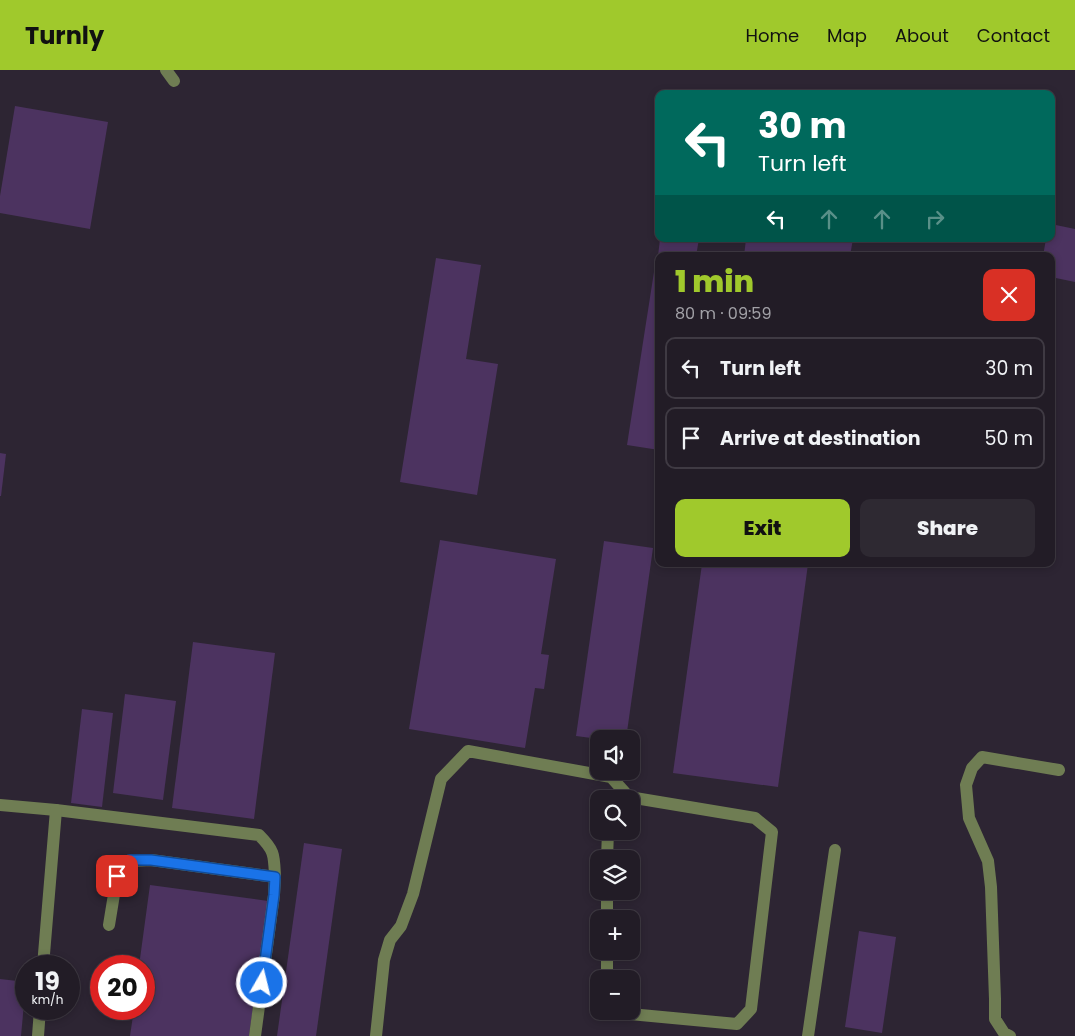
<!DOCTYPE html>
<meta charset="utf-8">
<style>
body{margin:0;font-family:Poppins,sans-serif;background:#2e2932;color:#f1f3f6;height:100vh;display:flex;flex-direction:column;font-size:19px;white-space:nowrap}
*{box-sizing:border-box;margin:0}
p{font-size:16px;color:#a2a1a7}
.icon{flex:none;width:28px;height:28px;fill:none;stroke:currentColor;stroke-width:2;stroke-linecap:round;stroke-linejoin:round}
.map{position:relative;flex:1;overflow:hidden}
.side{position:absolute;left:655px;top:182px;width:400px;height:315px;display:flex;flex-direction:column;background:#221c26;border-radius:10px;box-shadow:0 2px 8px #0003,0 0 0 1px #3f3a43}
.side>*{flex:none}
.hud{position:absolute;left:655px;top:20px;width:400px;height:152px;border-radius:10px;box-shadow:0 2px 8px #0003,0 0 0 1px #3f3a43;background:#00695c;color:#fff;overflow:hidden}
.controls{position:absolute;left:590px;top:660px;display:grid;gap:10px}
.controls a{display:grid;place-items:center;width:50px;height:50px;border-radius:10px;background:#221c26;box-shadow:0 2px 8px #0003,0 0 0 1px #3f3a43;font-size:25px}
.speed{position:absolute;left:15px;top:885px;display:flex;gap:10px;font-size:25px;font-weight:700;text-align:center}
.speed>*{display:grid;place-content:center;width:65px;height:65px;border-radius:50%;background:#221c26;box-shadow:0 2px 8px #0003,0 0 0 1px #3f3a43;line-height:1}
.speed small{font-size:12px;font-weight:400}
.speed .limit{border:8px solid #d22;background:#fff;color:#111}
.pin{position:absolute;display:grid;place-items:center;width:42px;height:42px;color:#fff;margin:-21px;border-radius:10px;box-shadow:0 2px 8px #0006}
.me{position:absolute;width:55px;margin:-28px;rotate:8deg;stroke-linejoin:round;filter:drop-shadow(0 0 4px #0008)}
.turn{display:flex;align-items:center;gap:18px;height:105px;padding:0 20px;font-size:22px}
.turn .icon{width:65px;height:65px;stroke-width:2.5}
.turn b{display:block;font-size:35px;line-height:42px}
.lanes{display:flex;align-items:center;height:48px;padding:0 20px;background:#0003;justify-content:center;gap:25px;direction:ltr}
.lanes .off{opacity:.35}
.round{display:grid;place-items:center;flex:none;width:52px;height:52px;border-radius:10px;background:#2e2932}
.headline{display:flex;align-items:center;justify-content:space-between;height:85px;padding:0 20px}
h1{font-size:30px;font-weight:800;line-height:38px;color:#a0c92c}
.primary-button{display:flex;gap:10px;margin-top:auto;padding:10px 20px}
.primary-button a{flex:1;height:58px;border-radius:10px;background:#a0c92c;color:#111;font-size:20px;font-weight:800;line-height:58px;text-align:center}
.primary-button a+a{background:#2e2932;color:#f1f3f6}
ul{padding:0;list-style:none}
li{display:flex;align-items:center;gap:15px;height:62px;margin:0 10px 8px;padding:0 10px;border:2px solid #3f3a43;border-radius:10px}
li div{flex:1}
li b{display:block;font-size:19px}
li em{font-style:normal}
header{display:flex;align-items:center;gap:30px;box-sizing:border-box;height:70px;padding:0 25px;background:#a0c92c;color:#111}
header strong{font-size:24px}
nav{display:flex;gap:28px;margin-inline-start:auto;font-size:18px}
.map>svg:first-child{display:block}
</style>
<header>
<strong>Turnly</strong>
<nav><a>Home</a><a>Map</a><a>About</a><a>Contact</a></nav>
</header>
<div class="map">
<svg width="1075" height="966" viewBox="0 0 1075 966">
<rect width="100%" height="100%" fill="#2d2533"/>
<!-- building -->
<g fill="#4c3360">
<polygon points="15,36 108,52 90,159 0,143 0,126"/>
<polygon points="1051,154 1075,159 1075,212 1051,207 1051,186 1043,186 1046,169 1051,169"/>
<polygon points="660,169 699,169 696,186 658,186"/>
<polygon points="746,169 853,169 850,186 744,186"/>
<polygon points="436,188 481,195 466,289 498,294 477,425 400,412"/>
<polygon points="656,189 659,189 659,380 627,375"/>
<polygon points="0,383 6,384 1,426 0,426"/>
<polygon points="440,470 556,489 541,584 549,585 544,619 535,618 525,678 409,659"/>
<polygon points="604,471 653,478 626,669 599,669 576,666"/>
<polygon points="702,494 808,494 778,717 673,703"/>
<polygon points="193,572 275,583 254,749 172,738"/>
<polygon points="125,624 176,631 163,730 113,723"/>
<polygon points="82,639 113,643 102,737 71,733"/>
<polygon points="304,773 342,779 316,966 277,966"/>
<polygon points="150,815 268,831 249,966 130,966 134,939 144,939 144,896 139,896"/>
<polygon points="859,861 896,867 882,963 845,957"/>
<polygon points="0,909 26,912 21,966 0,966"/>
</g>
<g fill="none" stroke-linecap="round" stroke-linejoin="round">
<!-- minor -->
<g stroke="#6f7d53" stroke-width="12">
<polyline points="166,0 174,11"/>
<path d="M 0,735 L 56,740 L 259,765 C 275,781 274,785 275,807 L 151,790 L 130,791 L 117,806 L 109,855"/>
<polyline points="607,789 608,761"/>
<polyline points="607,849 607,821"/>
<polyline points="43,896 56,740"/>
<polyline points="607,909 607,881"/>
<polyline points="38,966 40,939"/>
<polyline points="255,966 274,825 275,807"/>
<polyline points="376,966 384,890 390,870 401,856 413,824 441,709 468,681 611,707 629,727 755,748 772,762 751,939 737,954 630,944 621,941"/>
<polyline points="808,966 835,780"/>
<polyline points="1010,966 1004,963 995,949 995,929 991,817 988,791 969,748 966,715 972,698 982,687 1059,700"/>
</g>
</g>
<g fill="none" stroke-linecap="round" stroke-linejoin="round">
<defs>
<polyline id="route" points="117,806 130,790 151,790 275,807 274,825 262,913"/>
</defs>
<!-- route casing -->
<use href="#route" stroke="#114b97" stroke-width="12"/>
<!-- route -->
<use href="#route" stroke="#1a73e8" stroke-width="9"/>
</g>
</svg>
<div class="controls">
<a><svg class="icon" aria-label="sound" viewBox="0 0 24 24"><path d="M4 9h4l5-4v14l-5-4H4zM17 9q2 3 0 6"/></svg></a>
<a><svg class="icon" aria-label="search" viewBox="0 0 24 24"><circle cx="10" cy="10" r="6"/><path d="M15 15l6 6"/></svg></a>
<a><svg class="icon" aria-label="layers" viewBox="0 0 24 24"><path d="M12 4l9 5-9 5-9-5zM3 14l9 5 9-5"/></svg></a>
<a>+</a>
<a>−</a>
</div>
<div class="speed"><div>19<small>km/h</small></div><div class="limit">20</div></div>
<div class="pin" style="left:117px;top:806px;background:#d93025"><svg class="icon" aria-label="arrive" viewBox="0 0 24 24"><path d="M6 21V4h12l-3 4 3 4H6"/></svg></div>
<svg class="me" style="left:262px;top:913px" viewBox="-20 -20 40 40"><circle r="17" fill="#1a73e8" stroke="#fff" stroke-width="3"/><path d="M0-11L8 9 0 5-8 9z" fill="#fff"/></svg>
<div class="hud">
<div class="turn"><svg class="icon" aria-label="left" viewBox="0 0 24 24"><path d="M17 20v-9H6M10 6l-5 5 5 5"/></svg><div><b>30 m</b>Turn left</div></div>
<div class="lanes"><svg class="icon" aria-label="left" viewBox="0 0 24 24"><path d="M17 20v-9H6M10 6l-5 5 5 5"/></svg><svg class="icon off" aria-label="ahead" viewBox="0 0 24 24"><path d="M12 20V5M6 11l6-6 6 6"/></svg><svg class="icon off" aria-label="ahead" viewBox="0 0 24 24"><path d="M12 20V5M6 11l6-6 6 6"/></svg><svg class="icon off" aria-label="right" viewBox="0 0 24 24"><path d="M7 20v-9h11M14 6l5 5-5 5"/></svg></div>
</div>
<section class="side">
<div class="headline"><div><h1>1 min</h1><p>80 m · 09:59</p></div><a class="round" style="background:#d93025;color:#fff"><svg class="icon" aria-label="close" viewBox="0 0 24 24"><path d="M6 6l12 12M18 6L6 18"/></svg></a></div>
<ul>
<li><svg class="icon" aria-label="left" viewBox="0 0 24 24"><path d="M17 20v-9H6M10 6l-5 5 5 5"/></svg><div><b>Turn left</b></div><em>30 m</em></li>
<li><svg class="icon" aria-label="arrive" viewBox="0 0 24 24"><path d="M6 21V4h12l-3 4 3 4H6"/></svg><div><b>Arrive at destination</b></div><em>50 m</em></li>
</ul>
<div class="primary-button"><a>Exit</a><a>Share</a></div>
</section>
</div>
